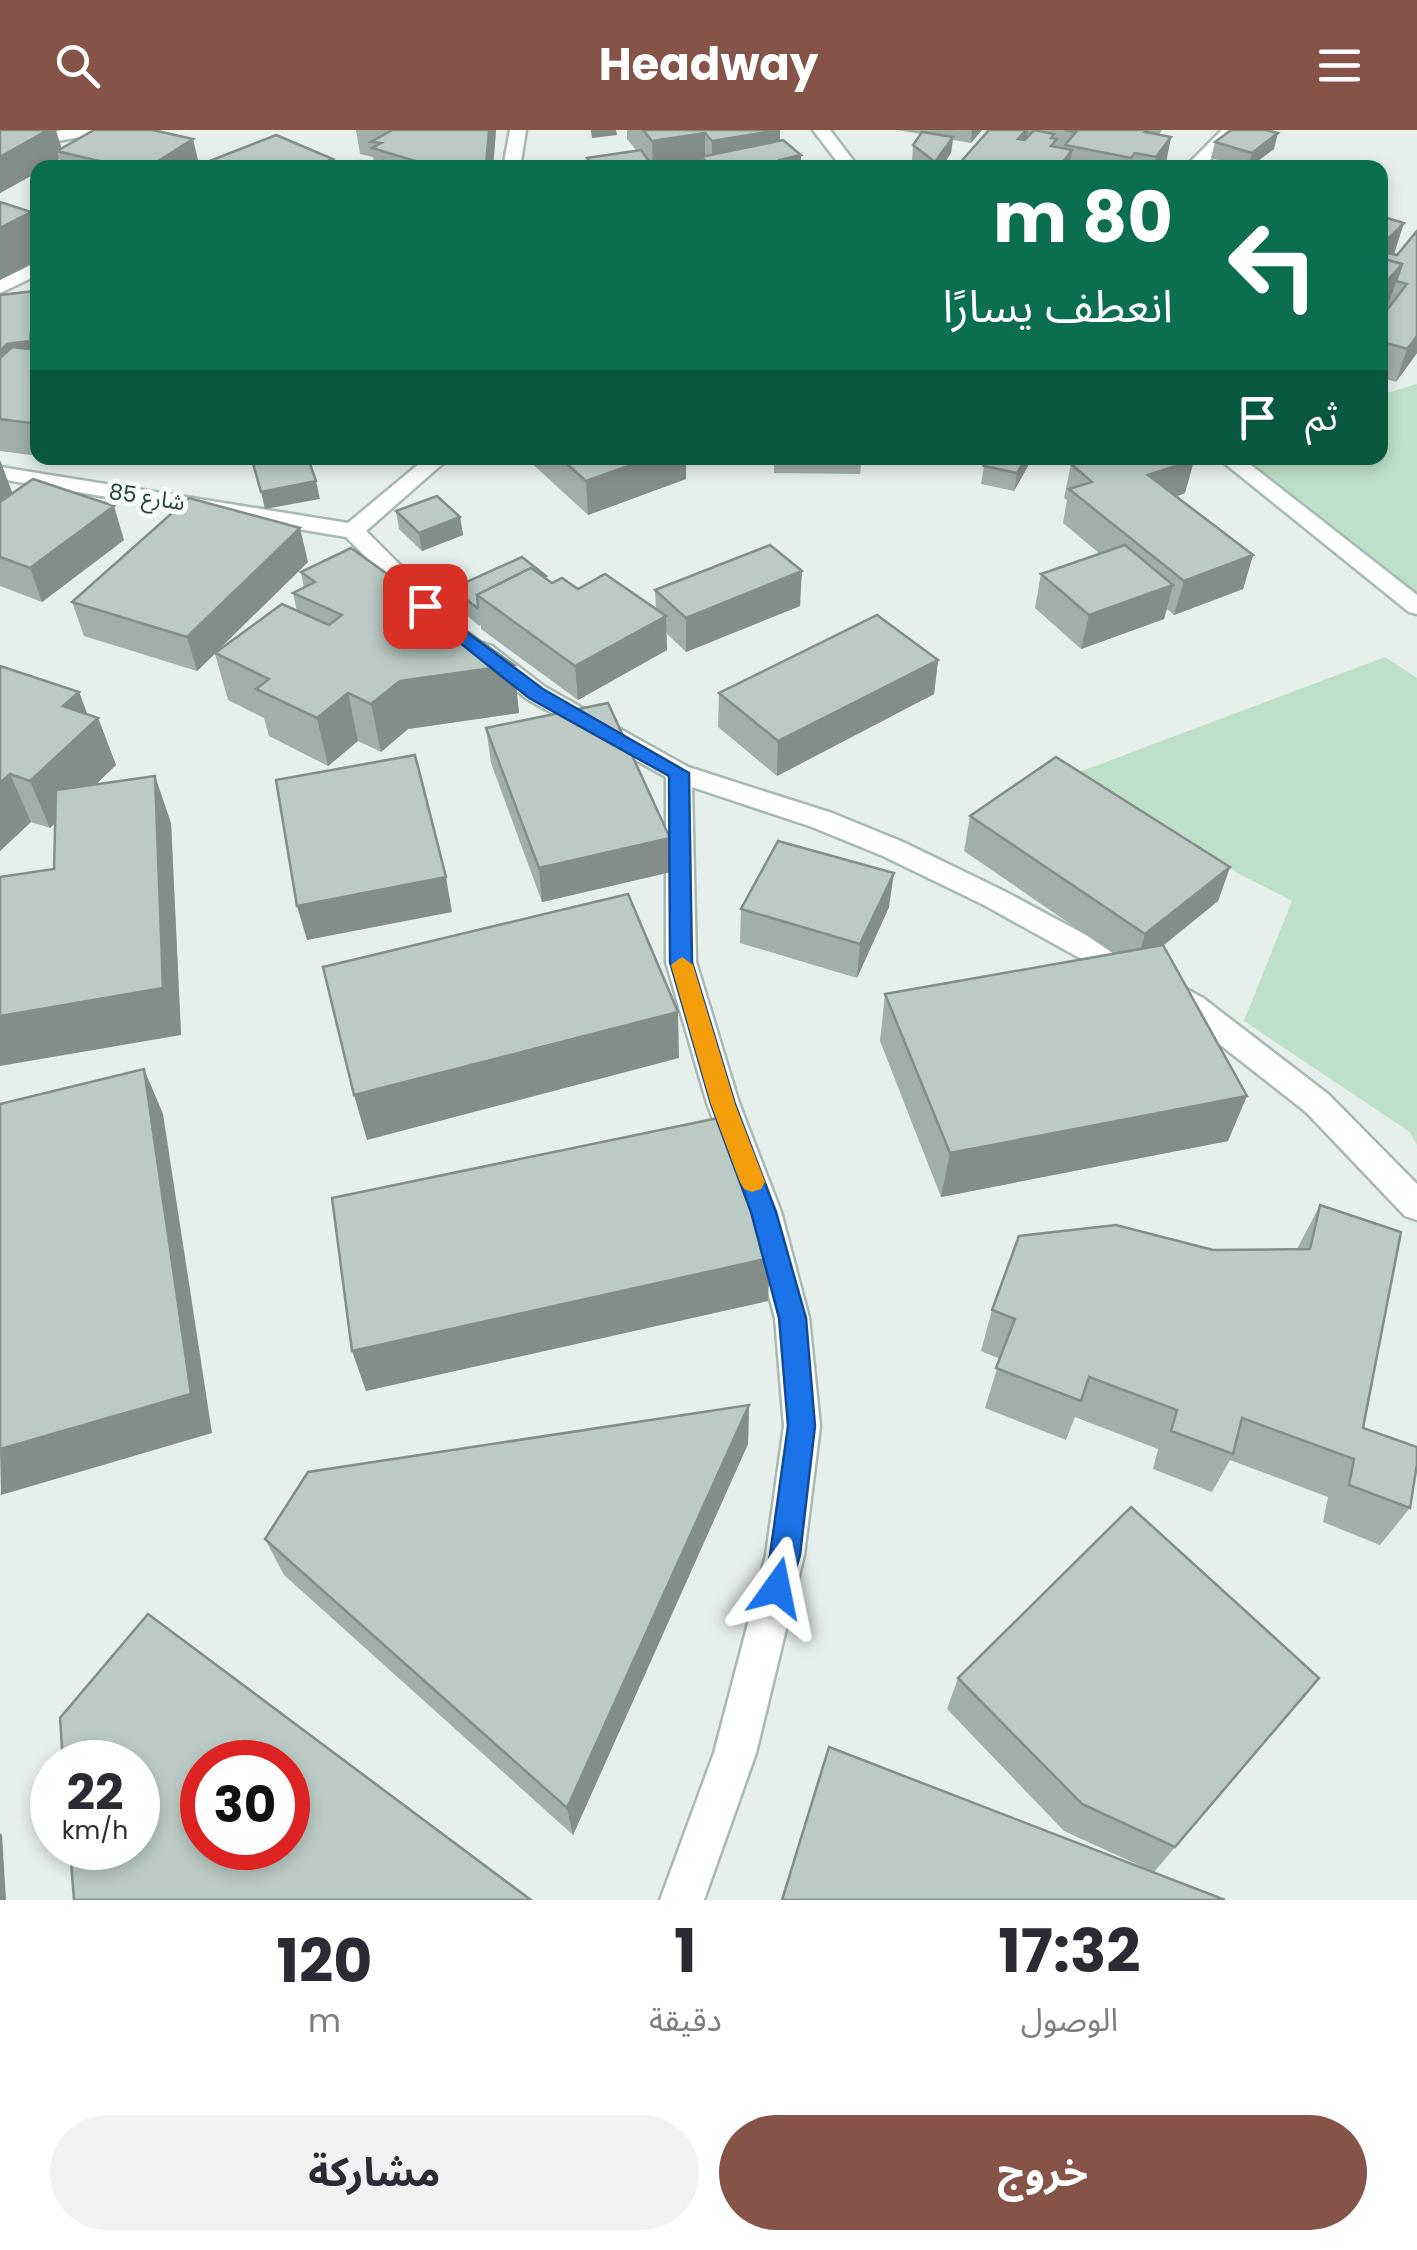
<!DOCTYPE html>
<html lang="ar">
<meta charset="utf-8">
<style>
body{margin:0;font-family:Poppins,"Noto Sans Arabic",sans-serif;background:#f2f2f3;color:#2b2b33;direction:rtl;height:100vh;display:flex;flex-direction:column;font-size:38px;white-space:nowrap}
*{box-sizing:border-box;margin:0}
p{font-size:32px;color:#7c7c81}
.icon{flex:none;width:55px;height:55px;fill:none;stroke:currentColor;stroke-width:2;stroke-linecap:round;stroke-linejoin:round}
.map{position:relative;height:1770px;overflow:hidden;direction:ltr}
.side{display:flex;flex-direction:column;background:#fff;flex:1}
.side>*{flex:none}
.top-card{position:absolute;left:30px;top:30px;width:1358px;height:305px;border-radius:20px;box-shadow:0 5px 15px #0003;direction:rtl;background:#0b6e4f;color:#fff;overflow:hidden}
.speed{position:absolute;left:30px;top:1610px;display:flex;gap:20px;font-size:50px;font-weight:700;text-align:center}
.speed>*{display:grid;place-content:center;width:130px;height:130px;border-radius:50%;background:#fff;box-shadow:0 5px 15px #0003;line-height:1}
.speed small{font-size:25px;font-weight:400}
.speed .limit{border:15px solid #d22;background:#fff;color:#111}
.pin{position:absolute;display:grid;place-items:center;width:85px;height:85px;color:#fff;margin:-42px;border-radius:20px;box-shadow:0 5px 15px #0006}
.me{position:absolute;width:110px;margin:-55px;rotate:12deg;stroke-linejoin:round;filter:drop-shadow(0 0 8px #0008)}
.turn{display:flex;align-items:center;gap:35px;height:210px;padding:0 50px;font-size:45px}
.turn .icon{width:130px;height:130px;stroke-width:2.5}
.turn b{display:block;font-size:70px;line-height:85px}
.then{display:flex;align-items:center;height:95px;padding:0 50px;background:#0003;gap:20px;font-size:38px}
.eta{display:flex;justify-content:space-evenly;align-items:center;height:170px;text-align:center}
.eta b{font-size:60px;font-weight:700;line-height:70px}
.action{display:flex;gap:20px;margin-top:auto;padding:20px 50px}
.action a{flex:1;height:115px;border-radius:60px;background:#855347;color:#fff;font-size:40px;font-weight:700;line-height:115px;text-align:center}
.action a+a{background:#f2f2f3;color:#2b2b33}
header{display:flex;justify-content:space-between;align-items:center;height:130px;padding:0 50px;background:#855347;color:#fff;font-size:45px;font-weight:700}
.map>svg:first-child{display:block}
</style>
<header><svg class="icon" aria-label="menu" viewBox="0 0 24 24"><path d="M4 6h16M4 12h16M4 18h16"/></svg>Headway<svg class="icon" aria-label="search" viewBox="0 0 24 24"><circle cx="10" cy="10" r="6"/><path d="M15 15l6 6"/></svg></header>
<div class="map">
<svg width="1417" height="1770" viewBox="0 0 1417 1770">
<rect width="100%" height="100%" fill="#e6efeb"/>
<!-- green -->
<g fill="#bfe0c8">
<polygon points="1417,254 1417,466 1213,328 1380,328 1380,265"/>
<polygon points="1385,527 1417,548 1417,1015 1410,1002 1244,891 1292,771 1058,650"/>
</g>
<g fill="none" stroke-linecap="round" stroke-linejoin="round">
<defs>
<g id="minor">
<polygon points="64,0 100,0 92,5 0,21 0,11"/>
<polygon points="510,0 526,0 520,38 503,38"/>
<polygon points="38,132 38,145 0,163 0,150"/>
<polygon points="426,328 449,328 366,401 447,482 451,487 439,494 431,492 346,407 0,349 0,337 348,393"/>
<polygon points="483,513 492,516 545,557 688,637 832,683 903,712 1004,761 1203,868 1328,964 1417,1054 1417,1090 1405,1086 1306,982 1181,884 984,775 883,726 812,697 692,657 696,832 739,973 781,1082 809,1188 820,1296 804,1425 756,1623 704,1770 660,1770 714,1623 766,1425 784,1296 775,1188 747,1082 707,973 666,832 666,647 527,569 474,526 471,521 474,516"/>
</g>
<polygon id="tertiary" points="1222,0 1239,0 1202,38 1184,38"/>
<g id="secondary">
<polygon points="813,0 830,0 859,38 842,38"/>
<polygon points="1218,328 1242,328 1417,465 1417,484 1409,482"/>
</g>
</defs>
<!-- minor casing -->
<use href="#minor" stroke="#a8b8b2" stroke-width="5"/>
<!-- tertiary casing -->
<use href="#tertiary" stroke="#a8b8b2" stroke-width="5"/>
<!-- secondary casing -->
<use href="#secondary" stroke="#a4bbb3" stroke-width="5"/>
<!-- minor -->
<use href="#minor" fill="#fff" fill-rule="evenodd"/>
<!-- tertiary -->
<use href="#tertiary" fill="#fff" fill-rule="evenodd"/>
<!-- secondary -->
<use href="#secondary" fill="#fff" fill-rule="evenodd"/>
</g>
<!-- wall -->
<g fill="#a1aea9">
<polygon points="0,0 62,19 199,35 334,38 62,38 59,29 44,38 38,38 38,42 0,63"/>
<polygon points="356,0 496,0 493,38 375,38 373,27 360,24"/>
<polygon points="627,0 780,0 780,11 801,25 801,38 702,38 702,34 677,38 587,38 587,28 637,21 627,9"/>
<polygon points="897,0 982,0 971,13 953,10 951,23 941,38 920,38 912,31 913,15 921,4"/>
<polygon points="983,0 1162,0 1159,5 1171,7 1165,38 958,38 958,35 988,1"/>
<polygon points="1215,12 1274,19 1249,38 1244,38 1211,28"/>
<polygon points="1380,86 1394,124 1397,125 1417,101 1417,223 1396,252 1380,247"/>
<polygon points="0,165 38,168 38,326 0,321"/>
<polygon points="50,328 78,328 75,331"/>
<polygon points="526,328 686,328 686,349 588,385"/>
<polygon points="739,328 862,328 860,344 774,343 774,334 739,334"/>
<polygon points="0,330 12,363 124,410 42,472 0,456"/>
<polygon points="1194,330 1185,363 1176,367 1253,425 1243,459 1174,485 1167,479 1164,489 1081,519 1035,478 1041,444 1100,424 1063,393 1067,370 1064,368 1071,334"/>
<polygon points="984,336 1028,336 1014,361 981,354"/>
<polygon points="396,381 460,387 463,405 422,421 399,399"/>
<polygon points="308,432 218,520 297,481 293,463 304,458 301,442 514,535 519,583 408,599 381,622 358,611 328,636 269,606 264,588 228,570 215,524 197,541 84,506 72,472"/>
<polygon points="546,449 552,453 656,479 655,460 800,476 686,522 666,503 667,520 578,570 481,499 481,495 479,496 456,476 453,458"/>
<polygon points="938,530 934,564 777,646 718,597 719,563"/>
<polygon points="0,536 79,562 87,584 98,588 116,635 95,655 171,693 181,905 54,739 55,693 50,698 31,692 0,721"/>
<polygon points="486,598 671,742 542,772 491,633"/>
<polygon points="970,686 1230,737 1218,771 1163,816 1228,1011 941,1067 880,911 885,864 1114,824 964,721"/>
<polygon points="889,777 857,848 740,813 741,779"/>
<polygon points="1320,1075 1363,1298 1410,1378 1380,1415 1323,1392 1328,1367 1230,1330 1212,1362 1153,1339 1158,1319 1075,1287 1066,1310 985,1278 1000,1229 981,1221 992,1180 1213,1120 1297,1119"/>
<polygon points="749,1275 748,1314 573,1705 284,1445 265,1409"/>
<polygon points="958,1548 1319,1548 1154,1742 1064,1701 947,1579"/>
</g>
<!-- shaded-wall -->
<g fill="#838d89">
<polygon points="48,0 56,0 63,23 57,21 59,29 44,38 38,38 38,42 0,63 0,27"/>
<polygon points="489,0 496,0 493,38 486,38"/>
<polygon points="591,0 616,0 617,5 592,8"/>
<polygon points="780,0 779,30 712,36 712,11"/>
<polygon points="972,0 982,0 971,13"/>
<polygon points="1026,0 1028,0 1025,26 1018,9"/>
<polygon points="705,3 705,30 701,27 702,34 677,38 653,38 652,11"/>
<polygon points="1278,3 1274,19 1248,38 1252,23"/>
<polygon points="953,7 951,23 941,38 935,38 935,32"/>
<polygon points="1171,7 1165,37 1154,38 1156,27"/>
<polygon points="193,9 200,38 197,36 197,38 147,38"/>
<polygon points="1072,20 1069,38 1058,38"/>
<polygon points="801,25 801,38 780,38 780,30"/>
<polygon points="333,29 334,38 313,38"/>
<polygon points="31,82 38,103 38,130 0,150 0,98"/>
<polygon points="1404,93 1394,124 1380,139 1380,117"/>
<polygon points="1402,134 1384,187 1380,192 1380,159"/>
<polygon points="35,161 38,168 38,245 0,265 0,221 7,214"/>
<polygon points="1417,206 1417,223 1396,252 1407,219"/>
<polygon points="236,328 275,328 238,335"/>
<polygon points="651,328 686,328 686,349 588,385 586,351"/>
<polygon points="1026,328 1029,328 1028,336 1014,361 1017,343"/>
<polygon points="0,330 15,370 0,382"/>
<polygon points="1194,330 1185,363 1140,379 1148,345"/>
<polygon points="316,351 320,369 265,379 261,362"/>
<polygon points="114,376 124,410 42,472 30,438"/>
<polygon points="460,387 463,405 422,421 419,403"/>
<polygon points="300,398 308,432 197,541 187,507"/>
<polygon points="1253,425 1243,459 1174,485 1184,451"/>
<polygon points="802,441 800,476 686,522 686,488"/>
<polygon points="1173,455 1164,489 1081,519 1089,485"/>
<polygon points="666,486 667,520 578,570 575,536"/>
<polygon points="938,530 934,564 777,646 778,611"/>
<polygon points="514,535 519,583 408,599 381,622 371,574 400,551"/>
<polygon points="79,562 91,594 98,588 116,635 50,698 30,651 63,576"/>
<polygon points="348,563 358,611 328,636 317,588"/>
<polygon points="10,644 31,692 0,721 0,653"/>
<polygon points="155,646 171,693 181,905 0,936 0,886"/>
<polygon points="670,708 671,742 542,772 539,738"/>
<polygon points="1230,737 1218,771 1135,838 1145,804"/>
<polygon points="894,743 889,777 857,848 860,814"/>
<polygon points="446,747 452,782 307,810 297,776"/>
<polygon points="678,882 679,928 367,1010 354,965"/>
<polygon points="144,939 163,984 212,1303 1,1365 0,1319"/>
<polygon points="1247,966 1228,1011 941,1067 950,1023"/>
<polygon points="770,1128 768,1171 366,1261 352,1221"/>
<polygon points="749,1275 748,1314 573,1705 567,1678"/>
<polygon points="0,1703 2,1705 6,1770 0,1770"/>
</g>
<!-- building -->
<g fill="#bbcac4" stroke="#838d89" stroke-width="2.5" fill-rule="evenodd">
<polygon points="0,0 48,0 0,27"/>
<polygon points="94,0 153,0 193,9 147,38 128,38 57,21"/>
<polygon points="392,0 489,0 486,36 435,37 372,18 381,13 371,12"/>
<polygon points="643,0 780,0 712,11 705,3 652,11"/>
<polygon points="989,0 1026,0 1018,9 1025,10 1034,0 1054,4 1051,8 1057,9 1051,16 1072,20 1058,38 971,38 958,35"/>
<polygon points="1064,0 1147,0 1145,2 1171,7 1156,27 1135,23 1131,28 1065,15 1076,2"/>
<polygon points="1231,0 1266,0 1278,3 1252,23 1215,12"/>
<polygon points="922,2 953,7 935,32 913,15"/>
<polygon points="276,5 333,29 313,38 197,36"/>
<polygon points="783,10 801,25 780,30 789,38 714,38 701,27"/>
<polygon points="641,20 654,38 594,38 587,28"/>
<polygon points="0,72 31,82 0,98"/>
<polygon points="1380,86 1404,93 1380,117"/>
<polygon points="1417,101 1417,206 1407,219 1380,211 1380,189 1407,154 1396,151 1402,134 1380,128 1380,121 1397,125"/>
<polygon points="1380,128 1402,134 1380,159"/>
<polygon points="35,161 30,211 7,214 0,221 0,165"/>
<polygon points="12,217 38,220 38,239 36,240 38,240 38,294 0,289 0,228"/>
<polygon points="263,328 308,328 316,351 261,362 252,330"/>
<polygon points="560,328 651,328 586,351"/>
<polygon points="989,328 1026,328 1017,343 984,336"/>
<polygon points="1092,328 1191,328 1194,330 1148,345 1253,425 1184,451 1069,359 1092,352 1071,334"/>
<polygon points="33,349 114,376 30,438 0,427 0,372"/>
<polygon points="437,366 460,387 419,403 396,381"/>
<polygon points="189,368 300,398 187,507 72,472"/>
<polygon points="770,415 802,441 686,488 655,460"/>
<polygon points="1125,415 1173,455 1089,485 1041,444"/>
<polygon points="351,418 514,535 400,551 371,574 348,563 317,588 256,559 269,549 215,523 282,474 329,495 342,485 293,463 315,452 301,442"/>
<polygon points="522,427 546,446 544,447 531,438 477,465 478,477 477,478 453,458"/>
<polygon points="531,438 552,453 562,448 578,459 605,444 666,486 575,536 477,465"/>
<polygon points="877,485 938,530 778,611 719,563"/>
<polygon points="0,536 79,562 63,576 98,588 30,651 10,644 0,653"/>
<polygon points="608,573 670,708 539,738 486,598"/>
<polygon points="415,625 446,747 297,776 276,650"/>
<polygon points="1056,627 1230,737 1145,804 970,686"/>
<polygon points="155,646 163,858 0,886 0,747 54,739 56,660"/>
<polygon points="778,711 894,743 860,814 741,779"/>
<polygon points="628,764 678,882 354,965 323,837"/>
<polygon points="1163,815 1247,966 950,1023 885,864"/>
<polygon points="144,939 191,1264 0,1319 0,974"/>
<polygon points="723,987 770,1128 352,1221 332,1068"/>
<polygon points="1320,1075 1401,1102 1363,1298 1417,1317 1417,1334 1410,1378 1349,1355 1354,1329 1242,1288 1233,1324 1171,1301 1177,1280 1089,1247 1081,1271 996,1238 1015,1189 992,1180 1019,1106 1116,1095 1213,1120 1310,1119"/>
<polygon points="749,1275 567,1678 265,1409 308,1342"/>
<polygon points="1131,1377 1319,1548 1175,1717 1082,1674 958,1548"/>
<path d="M 148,1484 L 531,1770 L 74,1770 L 70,1718 L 138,1718 L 138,1632 L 63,1632 L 60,1588 ZM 202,1632 L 288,1632 L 288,1718 L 202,1718 Z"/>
<polygon points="829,1617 1225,1770 782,1770"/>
</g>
<!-- route -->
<polygon fill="#1a73e8" stroke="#114b97" stroke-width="2.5" points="425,471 543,559 689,643 692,832 735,974 776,1082 806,1188 815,1296 800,1425 787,1468 777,1472 766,1468 762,1458 770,1425 788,1296 779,1188 751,1082 711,974 670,832 669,646 529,568 419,480 419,472"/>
<!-- slow -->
<polygon fill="#f59e0b" points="682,827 693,835 735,974 765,1052 761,1059 752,1062 744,1059 740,1052 711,974 671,835"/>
<g text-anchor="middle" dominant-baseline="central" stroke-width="10" stroke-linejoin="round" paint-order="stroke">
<!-- far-street labels -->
<g font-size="22" fill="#24423a" stroke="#f7fbf9">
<text transform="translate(147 367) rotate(9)">شارع 85</text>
</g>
</g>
</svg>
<div class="speed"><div>22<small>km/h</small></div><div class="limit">30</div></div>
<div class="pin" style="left:425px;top:476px;background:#d93025"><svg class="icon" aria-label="arrive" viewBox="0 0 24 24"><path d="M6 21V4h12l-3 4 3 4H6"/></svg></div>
<svg class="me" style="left:777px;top:1458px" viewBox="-20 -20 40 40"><path d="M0-17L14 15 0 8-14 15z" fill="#1a73e8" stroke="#fff" stroke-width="4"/></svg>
<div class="top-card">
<div class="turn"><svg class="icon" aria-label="left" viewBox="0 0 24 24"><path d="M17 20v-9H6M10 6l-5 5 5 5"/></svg><div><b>80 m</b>انعطف يسارًا</div></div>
<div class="then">ثم<svg class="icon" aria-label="arrive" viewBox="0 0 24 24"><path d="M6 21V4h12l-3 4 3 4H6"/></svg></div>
</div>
</div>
<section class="side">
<div class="eta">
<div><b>17:32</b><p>الوصول</p></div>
<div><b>1</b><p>دقيقة</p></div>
<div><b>120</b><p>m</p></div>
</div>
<div class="action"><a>خروج</a><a>مشاركة</a></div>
</section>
